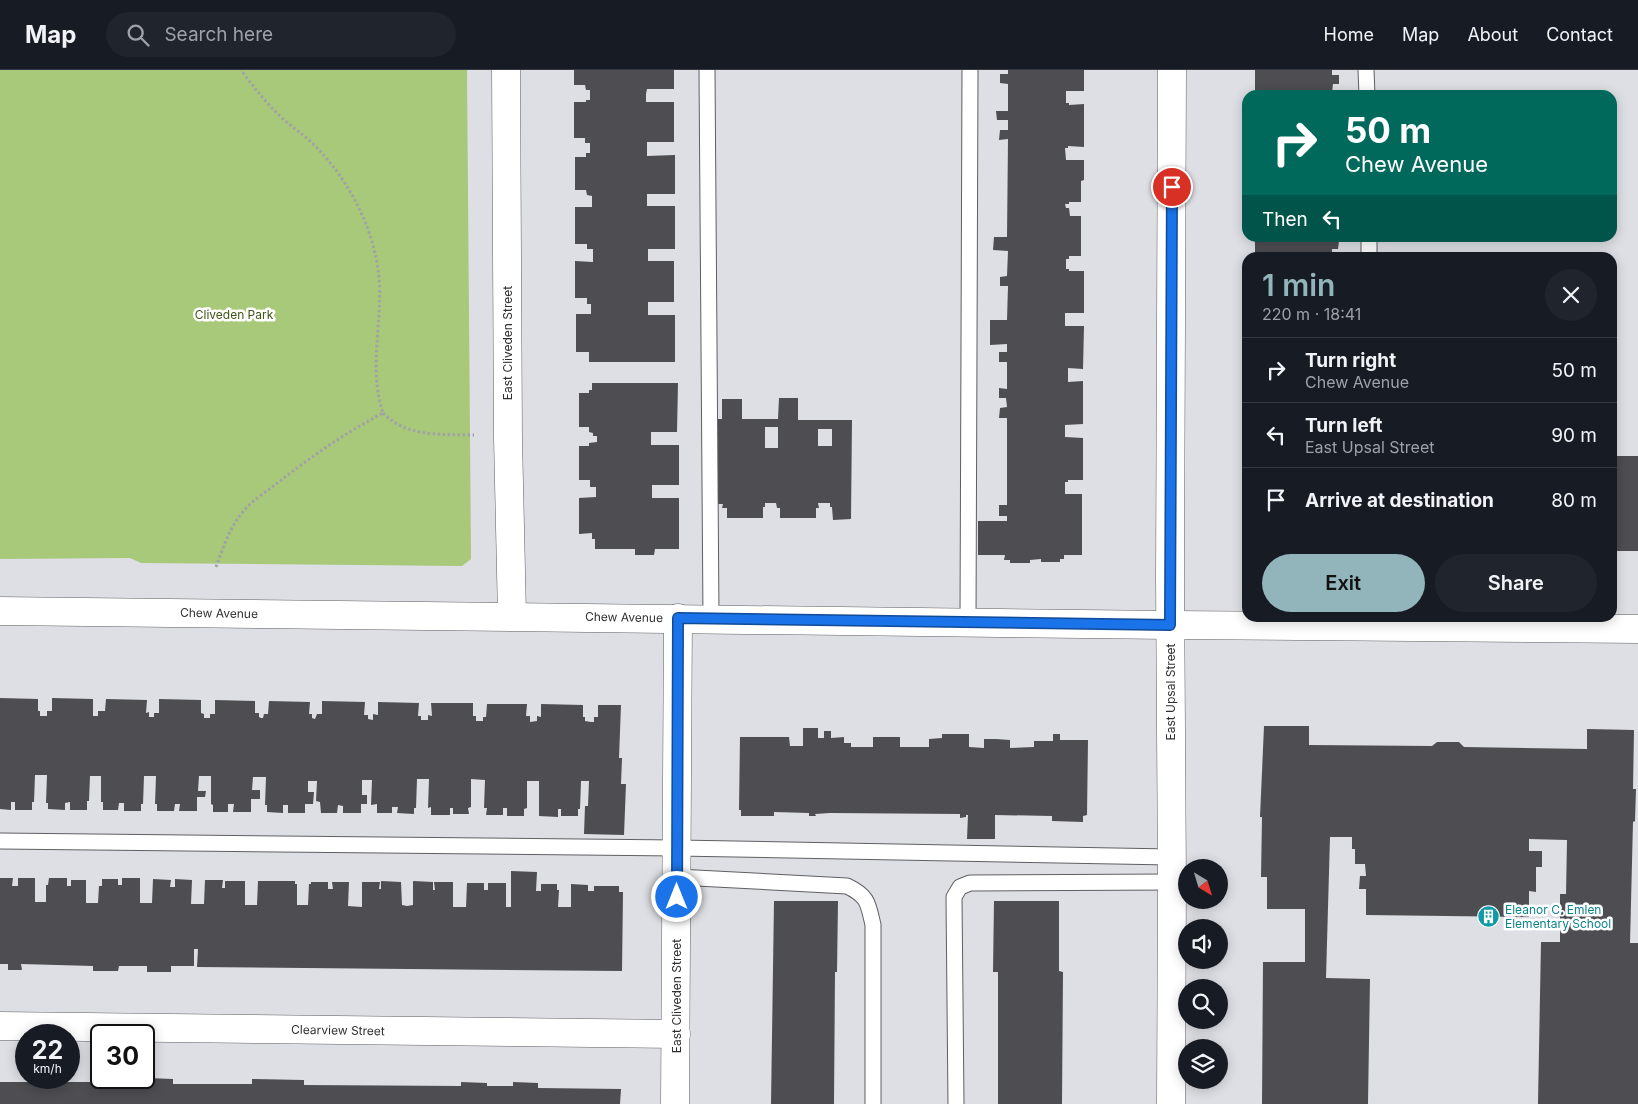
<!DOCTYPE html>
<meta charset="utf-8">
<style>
body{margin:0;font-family:Inter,sans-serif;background:#20242c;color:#f1f3f6;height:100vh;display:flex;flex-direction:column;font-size:19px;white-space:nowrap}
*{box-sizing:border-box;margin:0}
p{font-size:16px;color:#9ea1a6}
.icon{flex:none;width:28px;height:28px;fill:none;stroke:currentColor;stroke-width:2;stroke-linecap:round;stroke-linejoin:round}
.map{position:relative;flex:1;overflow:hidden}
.sheet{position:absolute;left:1242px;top:182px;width:375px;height:370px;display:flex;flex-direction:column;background:#171b24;border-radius:15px;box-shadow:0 2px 12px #0003}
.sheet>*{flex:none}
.guide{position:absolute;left:1242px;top:20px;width:375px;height:152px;border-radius:15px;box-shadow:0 2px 12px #0003;background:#00695c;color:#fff;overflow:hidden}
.needle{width:32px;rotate:142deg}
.fabs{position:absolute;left:1178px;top:789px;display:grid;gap:10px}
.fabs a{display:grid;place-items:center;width:50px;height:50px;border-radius:50%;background:#171b24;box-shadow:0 2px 12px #0003;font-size:25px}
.speed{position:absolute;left:15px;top:954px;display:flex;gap:10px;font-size:25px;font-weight:700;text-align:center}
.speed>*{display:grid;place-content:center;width:65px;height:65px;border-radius:50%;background:#171b24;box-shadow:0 2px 12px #0003;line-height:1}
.speed small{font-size:12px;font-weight:400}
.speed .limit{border:2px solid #111;border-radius:8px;background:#fff;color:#111}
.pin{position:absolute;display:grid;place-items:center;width:42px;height:42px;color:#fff;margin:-21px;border:2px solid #fff;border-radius:50%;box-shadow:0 1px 5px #0007}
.me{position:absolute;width:55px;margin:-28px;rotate:0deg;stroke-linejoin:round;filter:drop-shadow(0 0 4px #0008)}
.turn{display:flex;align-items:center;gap:18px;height:105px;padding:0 20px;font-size:22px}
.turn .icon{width:65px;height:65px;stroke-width:2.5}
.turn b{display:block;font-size:35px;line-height:42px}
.then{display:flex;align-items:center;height:48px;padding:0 20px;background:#0003;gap:10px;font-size:19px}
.round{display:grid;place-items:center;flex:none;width:52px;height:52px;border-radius:26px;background:#20242c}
.headline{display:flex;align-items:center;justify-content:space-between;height:85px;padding:0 20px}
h1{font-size:30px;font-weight:600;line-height:38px;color:#92b5bb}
.primary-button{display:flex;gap:10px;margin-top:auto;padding:10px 20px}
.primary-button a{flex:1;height:58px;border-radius:30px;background:#92b5bb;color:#111;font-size:20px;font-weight:600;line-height:58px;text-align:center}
.primary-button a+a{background:#20242c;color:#f1f3f6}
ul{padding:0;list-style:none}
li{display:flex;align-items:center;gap:15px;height:65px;padding:0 20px;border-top:1px solid #363941}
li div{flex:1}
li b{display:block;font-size:19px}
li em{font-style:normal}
header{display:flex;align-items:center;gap:30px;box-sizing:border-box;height:70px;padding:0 25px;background:#171b24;border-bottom:1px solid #363941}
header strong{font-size:24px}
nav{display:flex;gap:28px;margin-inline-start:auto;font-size:18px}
.search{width:350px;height:45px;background:#20242c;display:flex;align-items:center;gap:12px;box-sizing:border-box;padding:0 18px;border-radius:28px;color:#9ea1a6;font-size:19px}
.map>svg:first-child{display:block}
</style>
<header>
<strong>Map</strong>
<div class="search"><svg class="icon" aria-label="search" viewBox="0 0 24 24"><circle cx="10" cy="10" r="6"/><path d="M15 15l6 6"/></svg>Search here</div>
<nav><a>Home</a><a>Map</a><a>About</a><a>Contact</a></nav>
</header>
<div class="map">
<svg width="1638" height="1034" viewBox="0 0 1638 1034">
<rect width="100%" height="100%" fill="#dedfe4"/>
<!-- green -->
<polygon fill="#a8c87a" points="0,0 467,0 471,489 462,496 141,493 130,488 0,489"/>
<!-- building -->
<g fill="#4d4d52" fill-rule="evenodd">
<polygon points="574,0 674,0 674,19 647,19 646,24 646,32 674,32 674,72 647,72 647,86 675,85 675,124 647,124 647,136 675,136 675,179 648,179 648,191 674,191 674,232 648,232 648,245 675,245 675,292 589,292 589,282 576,282 576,244 591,244 591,234 587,234 587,228 575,228 575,191 593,192 593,179 587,179 587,174 575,174 575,137 592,137 592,126 587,125 586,120 575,120 575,87 586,87 586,83 590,83 590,73 585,73 585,68 574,68 574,32 586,32 586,30 590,30 590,20 586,20 585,15 574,15"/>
<polygon points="1008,0 1084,0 1084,21 1066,21 1066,33 1069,33 1069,35 1084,34 1084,77 1068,76 1068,78 1065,78 1066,90 1084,90 1084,110 1081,111 1081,132 1069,132 1069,134 1065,134 1066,138 1069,138 1070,146 1081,146 1081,186 1069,186 1069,189 1066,189 1066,199 1069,199 1069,201 1084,201 1084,243 1065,243 1065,256 1084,256 1083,299 1068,298 1068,312 1083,311 1083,354 1065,355 1065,367 1083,368 1083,410 1068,410 1068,412 1065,412 1065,424 1082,424 1082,485 1064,485 1064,489 1060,489 1060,492 1041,492 1041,489 1030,490 1030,493 1010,493 1010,490 1004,490 1005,485 978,485 978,451 1007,451 1007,446 999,446 999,435 1007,435 1007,348 999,348 1000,338 1007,337 1006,328 999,328 999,318 1007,319 1007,292 999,292 999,282 1007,282 1007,274 990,275 990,250 1007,250 1008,216 1000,216 1000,207 1007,206 1008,181 993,180 994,167 1007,167 1008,69 999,70 1000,60 1008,60 1008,50 997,50 996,41 1008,41 1008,14 1000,13 1000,4 1008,4"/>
<polygon points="1255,0 1332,0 1332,5 1339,5 1339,14 1333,14 1332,23 1339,23 1339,25 1255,25"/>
<polygon points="1255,168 1332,168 1332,171 1339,171 1338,179 1332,179 1332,188 1255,188"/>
<polygon points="592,313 678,313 677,362 651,362 651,375 679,375 679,415 652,415 652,428 679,428 679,479 655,479 654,485 635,485 635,479 595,479 595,469 592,469 592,463 579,464 579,428 596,427 596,417 590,417 590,410 579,410 579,376 589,376 589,373 597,372 597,366 593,366 593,363 589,362 589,357 579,357 579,323 589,323 589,320 592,320"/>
<path d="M 779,328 L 798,328 L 798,350 L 852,350 L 851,449 L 833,450 L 832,437 L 830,437 L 830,433 L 818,433 L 819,438 L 816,438 L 816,448 L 780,448 L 780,438 L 777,438 L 776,433 L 765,433 L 765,437 L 763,437 L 763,448 L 727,448 L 727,438 L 722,438 L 723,434 L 718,434 L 718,349 L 722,349 L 722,329 L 742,329 L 742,349 L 778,349 ZM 765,357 L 778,357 L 778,378 L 765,378 ZM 818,359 L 832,359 L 832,376 L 818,376 Z"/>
<polygon points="1613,386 1638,386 1638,481 1612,481"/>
<polygon points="0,628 38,629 38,641 40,641 40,646 47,646 47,641 52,641 52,628 93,629 93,646 98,646 98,641 105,641 106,629 147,630 146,643 149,642 149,647 154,647 154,643 159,643 159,629 201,630 201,643 204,644 204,648 210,648 210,644 215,644 215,630 255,631 255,643 259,643 259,647 261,648 263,648 264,644 268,644 269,631 310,632 309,644 312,644 312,648 315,649 317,644 322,644 322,631 365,632 364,645 368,645 368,649 373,650 373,644 378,645 378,632 419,633 418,646 421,646 421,650 428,650 428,645 432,646 431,633 473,633 473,646 476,646 476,651 483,651 483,647 486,647 487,634 527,634 526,646 530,646 530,652 537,651 537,646 541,647 541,634 583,635 583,647 585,647 585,651 591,652 594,652 594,647 598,647 598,635 621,635 619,688 622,688 621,714 626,714 624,765 584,764 585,736 588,736 589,711 581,711 580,739 578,739 578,746 561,746 561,739 558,739 558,747 539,746 539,711 527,711 527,738 524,739 524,746 507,746 507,738 503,738 503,745 486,745 487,738 484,738 485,710 471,709 471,737 468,738 469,744 453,744 453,738 450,738 450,745 431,745 431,737 428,738 429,709 417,709 416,738 414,738 414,744 397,743 398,737 392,737 392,743 377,743 377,734 371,735 372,710 362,710 362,725 367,725 367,734 361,734 361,743 343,743 343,736 338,735 337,743 321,743 320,732 316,731 317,711 308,711 308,722 314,722 313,734 305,734 305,743 288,743 288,735 283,735 283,743 267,742 267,735 265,735 266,707 253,707 252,720 260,720 260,729 251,729 251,742 233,742 234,734 228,734 228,742 213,742 213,735 211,734 211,706 199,706 198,721 206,721 205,727 197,727 197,741 179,741 180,734 175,734 174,741 157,741 157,734 155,734 156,706 144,706 143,734 141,734 141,741 124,741 124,733 119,733 118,740 103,740 103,732 101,732 101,706 90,706 89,731 87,731 87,740 70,740 70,732 65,733 65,740 48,739 48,733 46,733 47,705 35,705 34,732 32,732 32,740 15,740 15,732 11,732 11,740 0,739"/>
<polygon points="1264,656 1309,656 1309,675 1432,676 1437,672 1459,672 1464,677 1587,679 1587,659 1634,660 1633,719 1636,719 1635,751 1633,752 1630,873 1638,873 1638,1034 1538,1034 1541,872 1560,872 1560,824 1566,824 1567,770 1529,769 1529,781 1542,781 1542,797 1536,797 1536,822 1529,821 1529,847 1366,845 1366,819 1359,819 1360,806 1366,806 1365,794 1355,794 1355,779 1352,779 1352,767 1330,767 1326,908 1370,909 1368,1034 1262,1034 1263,892 1305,892 1305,839 1267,839 1267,807 1261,807 1262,747 1260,747"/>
<polygon points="803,658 818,658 818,668 824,668 824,661 831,661 831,668 844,667 844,673 851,673 851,677 873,677 873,667 900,667 900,677 929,677 929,669 942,668 942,664 969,664 969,677 984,678 984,669 996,669 1010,670 1010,678 1034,677 1034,671 1053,671 1053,664 1060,664 1060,670 1088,670 1087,745 1083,746 1083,752 1052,751 1052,746 995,745 995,769 967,769 968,745 966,745 966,747 960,748 960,744 830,743 815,744 816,746 809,746 809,743 774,742 774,746 741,746 741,740 739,740 740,667 789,667 790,676 803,676"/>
<polygon points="511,801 537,802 536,821 541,821 541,814 557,814 557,820 559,820 558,837 571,837 571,814 588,815 588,821 594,821 594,816 619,816 619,822 623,822 622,901 197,897 198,879 194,879 194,896 171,896 171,902 147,902 147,896 119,896 118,901 93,901 93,896 21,894 22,900 8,900 8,894 0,894 0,808 13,808 12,816 18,816 18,808 35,808 35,832 46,832 46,815 48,815 49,808 67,808 67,816 71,816 71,810 86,810 86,833 98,833 99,816 102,816 102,809 118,809 118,815 122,815 122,808 140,808 140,833 152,833 153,809 171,810 170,817 175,817 175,809 192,810 191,834 204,834 205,810 223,810 222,818 225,818 225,811 245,811 245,835 257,835 258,811 295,811 295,814 297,814 297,835 308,835 309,814 311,814 311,812 328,812 328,819 333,819 332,812 349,812 348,836 362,837 362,812 380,812 379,819 381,819 381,811 401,812 402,835 407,836 413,835 413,811 433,812 433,820 435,820 434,812 453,812 453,837 466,837 467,813 484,813 484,820 488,820 488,813 506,813 506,837 511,837"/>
<polygon points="774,831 838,831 837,902 835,902 834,1034 771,1034"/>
<polygon points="994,831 1059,831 1059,901 1063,902 1062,1034 998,1034 998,902 993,902"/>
<polygon points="96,1008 120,1008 121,1013 147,1013 147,1008 173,1009 173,1014 252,1014 252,1009 304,1010 304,1015 461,1016 461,1012 487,1013 487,1016 513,1016 513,1012 538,1013 538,1018 621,1019 620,1034 0,1034 0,1012 96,1012"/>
</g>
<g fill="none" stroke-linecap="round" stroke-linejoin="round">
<defs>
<g id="service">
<polyline points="707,0 711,548"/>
<polyline points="1366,0 1367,25"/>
<polyline points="1369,168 1369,188"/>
<polyline points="968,552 970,0"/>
<polyline points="0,771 677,778 1171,787"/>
<path d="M 677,807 L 847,816 C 868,826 868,833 873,855 L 873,1034"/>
<polyline points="956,1034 954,827 960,817 970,813 1172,812"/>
</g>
<g id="minor">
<polyline points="506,0 508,368 512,546"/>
<polyline points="0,956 676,964"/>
<polyline points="675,1034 678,548"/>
</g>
<g id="tertiary">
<polyline points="0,541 1170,555 1638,559"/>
<polyline points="1171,1034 1172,812 1170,508 1172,0"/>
</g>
</defs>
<!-- service casing -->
<use href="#service" stroke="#5f5f63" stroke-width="17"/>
<!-- minor casing -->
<use href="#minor" stroke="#5f5f63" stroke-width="29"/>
<!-- tertiary casing -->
<use href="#tertiary" stroke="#5f5f63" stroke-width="29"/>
<!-- path -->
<g stroke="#a1a2a6" stroke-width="3" stroke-dasharray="2.5 2.5" stroke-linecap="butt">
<path d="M 383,343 C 408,368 441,364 474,365"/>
<path d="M 216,497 C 222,480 228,463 238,448 C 247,435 262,424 275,415 C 309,388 345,363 383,343 C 367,295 385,248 378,199 C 371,151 345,104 310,71 C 301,63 292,57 283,49 C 267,34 254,18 241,0"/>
</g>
<!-- service -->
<use href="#service" stroke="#fff" stroke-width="15"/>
<!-- minor -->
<use href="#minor" stroke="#fff" stroke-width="28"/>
<!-- tertiary -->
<use href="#tertiary" stroke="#fff" stroke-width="28"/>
</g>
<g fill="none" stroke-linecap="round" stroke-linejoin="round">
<defs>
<polyline id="route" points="677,827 678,548 1170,555 1172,117"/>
</defs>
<!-- route casing -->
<use href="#route" stroke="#114b97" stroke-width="12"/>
<!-- route -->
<use href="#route" stroke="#1a73e8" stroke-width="9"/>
</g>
<!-- icons -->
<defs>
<symbol id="building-disc" viewBox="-11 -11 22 22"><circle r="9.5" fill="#0f9aa8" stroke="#fff"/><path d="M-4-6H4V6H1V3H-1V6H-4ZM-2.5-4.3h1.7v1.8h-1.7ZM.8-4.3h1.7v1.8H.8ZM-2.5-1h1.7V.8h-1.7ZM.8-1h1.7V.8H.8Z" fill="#fff"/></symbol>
</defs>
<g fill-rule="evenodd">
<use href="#building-disc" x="1476" y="834" width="25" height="25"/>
</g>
<g text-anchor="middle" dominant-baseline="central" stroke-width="5" stroke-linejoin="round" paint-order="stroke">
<!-- park labels -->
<g font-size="12" fill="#405616" stroke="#fff">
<text x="234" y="244">Cliveden Park</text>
</g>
<!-- street labels -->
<g font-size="12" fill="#2f2f31" stroke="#fff">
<text transform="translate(507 273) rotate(-90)">East Cliveden Street</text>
<text transform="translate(219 543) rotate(1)">Chew Avenue</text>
<text transform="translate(624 547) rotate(1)">Chew Avenue</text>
<text transform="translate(1170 622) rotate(-90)">East Upsal Street</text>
<text transform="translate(676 926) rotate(-90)">East Cliveden Street</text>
<text transform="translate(338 960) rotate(1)">Clearview Street</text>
</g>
<!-- culture labels -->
<g font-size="12" fill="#0d838f" stroke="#fff" text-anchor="start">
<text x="1505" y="839">Eleanor C. Emlen<tspan x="1505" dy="14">Elementary School</tspan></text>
</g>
</g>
</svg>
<div class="fabs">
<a><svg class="needle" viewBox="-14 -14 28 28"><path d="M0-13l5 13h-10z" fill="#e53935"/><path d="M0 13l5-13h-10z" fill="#9ea1a6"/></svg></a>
<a><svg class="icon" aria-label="sound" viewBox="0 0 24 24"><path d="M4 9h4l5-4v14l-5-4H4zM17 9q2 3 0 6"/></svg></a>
<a><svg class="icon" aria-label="search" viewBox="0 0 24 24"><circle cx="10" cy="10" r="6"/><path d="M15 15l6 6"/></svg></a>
<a><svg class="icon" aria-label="layers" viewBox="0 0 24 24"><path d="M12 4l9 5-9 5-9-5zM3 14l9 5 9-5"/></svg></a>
</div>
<div class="speed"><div>22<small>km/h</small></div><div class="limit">30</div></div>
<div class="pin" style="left:1172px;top:117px;background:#d93025"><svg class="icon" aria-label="arrive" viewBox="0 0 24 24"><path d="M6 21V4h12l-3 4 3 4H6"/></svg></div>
<svg class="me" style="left:677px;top:827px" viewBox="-20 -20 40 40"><circle r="17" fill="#1a73e8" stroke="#fff" stroke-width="3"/><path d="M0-11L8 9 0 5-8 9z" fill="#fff"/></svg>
<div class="guide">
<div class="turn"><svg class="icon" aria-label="right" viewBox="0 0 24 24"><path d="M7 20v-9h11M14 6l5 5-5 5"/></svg><div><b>50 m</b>Chew Avenue</div></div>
<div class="then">Then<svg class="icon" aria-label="left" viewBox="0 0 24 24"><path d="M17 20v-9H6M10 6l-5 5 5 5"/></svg></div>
</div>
<section class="sheet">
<div class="headline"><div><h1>1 min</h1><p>220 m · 18:41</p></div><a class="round"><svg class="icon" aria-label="close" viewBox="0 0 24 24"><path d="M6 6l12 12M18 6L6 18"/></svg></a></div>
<ul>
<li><svg class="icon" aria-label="right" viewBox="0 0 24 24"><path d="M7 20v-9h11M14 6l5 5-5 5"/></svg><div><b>Turn right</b><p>Chew Avenue</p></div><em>50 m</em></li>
<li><svg class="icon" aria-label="left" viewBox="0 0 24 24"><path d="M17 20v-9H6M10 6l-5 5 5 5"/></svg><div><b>Turn left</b><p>East Upsal Street</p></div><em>90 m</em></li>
<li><svg class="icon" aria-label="arrive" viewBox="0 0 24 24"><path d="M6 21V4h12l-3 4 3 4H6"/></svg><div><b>Arrive at destination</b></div><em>80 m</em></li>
</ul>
<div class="primary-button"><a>Exit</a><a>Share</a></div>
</section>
</div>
